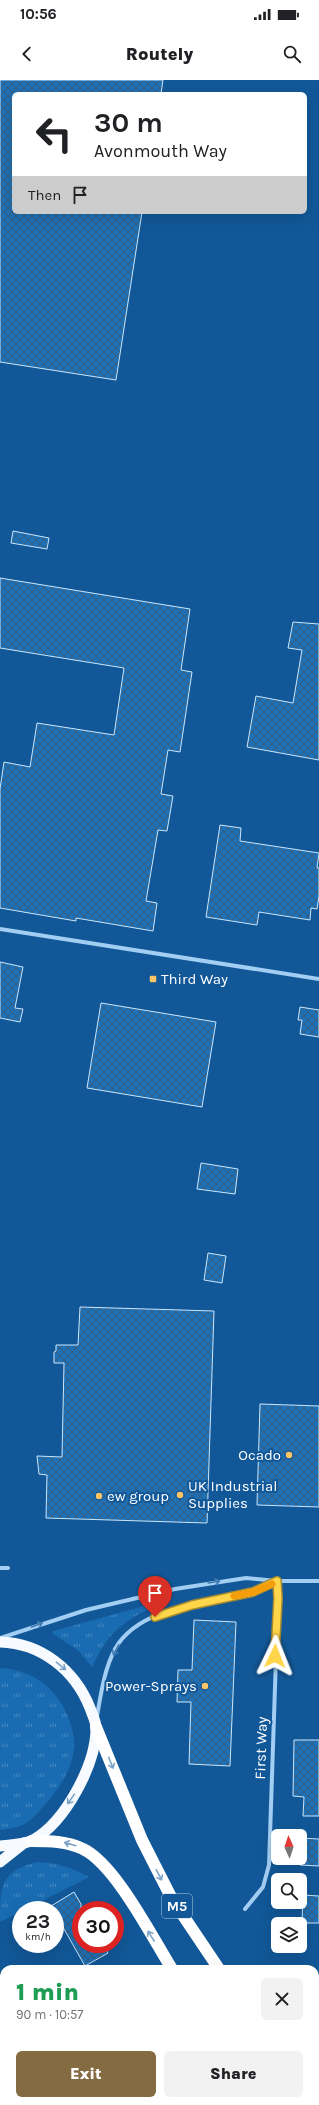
<!DOCTYPE html>
<meta charset="utf-8">
<style>
body{margin:0;font-family:Karla,sans-serif;background:#f2f2f2;color:#202124;height:100vh;display:flex;flex-direction:column;font-size:15px;white-space:nowrap}
*{box-sizing:border-box;margin:0}
p{font-size:13px;color:#757577}
.icon{flex:none;width:22px;height:22px;fill:none;stroke:currentColor;stroke-width:2;stroke-linecap:round;stroke-linejoin:round}
.map{position:relative;flex:1;overflow:hidden}
.details{position:absolute;left:0px;top:1885px;width:319px;height:140px;display:flex;flex-direction:column;background:#fff;border-radius:12px 12px 0 0;box-shadow:0 4px 16px #0002}
.details>*{flex:none}
.banner{position:absolute;left:12px;top:12px;width:295px;height:122px;border-radius:6px;box-shadow:0 4px 16px #0002;background:#fff;color:#202124;overflow:hidden}
.needle{width:26px;rotate:357deg}
.fabs{position:absolute;left:271px;top:1749px;display:grid;gap:8px}
.fabs a{display:grid;place-items:center;width:36px;height:36px;border-radius:6px;background:#fff;box-shadow:0 4px 16px #0002;font-size:20px}
.speed{position:absolute;left:12px;top:1821px;display:flex;gap:8px;font-size:20px;font-weight:700;text-align:center}
.speed>*{display:grid;place-content:center;width:52px;height:52px;border-radius:50%;background:#fff;box-shadow:0 4px 16px #0002;line-height:1}
.speed small{font-size:10px;font-weight:400}
.speed .limit{border:6px solid #d22;background:#fff;color:#111}
.pin{position:absolute;display:grid;place-items:center;width:34px;height:34px;color:#fff;margin:-41px -17px;border-radius:50% 50% 50% 0;rotate:-45deg;box-shadow:0 0 4px #0007}
.pin .icon{rotate:45deg}
.me{position:absolute;width:44px;margin:-22px;rotate:2deg;stroke-linejoin:round;filter:drop-shadow(0 0 3px #0008)}
.turn{display:flex;align-items:center;gap:14px;height:84px;padding:0 16px;font-size:18px}
.turn .icon{width:52px;height:52px;stroke-width:2.5}
.turn b{display:block;font-size:28px;line-height:34px}
.then{display:flex;align-items:center;height:38px;padding:0 16px;background:#0003;gap:8px;font-size:15px}
.round{display:grid;place-items:center;flex:none;width:42px;height:42px;border-radius:6px;background:#f2f2f2}
.overview{display:flex;align-items:center;justify-content:space-between;height:68px;padding:0 16px}
h1{font-size:24px;font-weight:800;line-height:30px;color:#1e9e55}
.cta{display:flex;gap:8px;margin-top:auto;padding:8px 16px}
.cta a{flex:1;height:46px;border-radius:6px;background:#846b41;color:#fff;font-size:16px;font-weight:800;line-height:46px;text-align:center}
.cta a+a{background:#f2f2f2;color:#202124}
.status{display:flex;justify-content:space-between;align-items:center;height:28px;padding:0 20px;background:#fff;direction:ltr}
.status svg{height:11px;fill:currentColor}
header{display:flex;justify-content:space-between;align-items:center;height:52px;padding:0 16px;background:#fff;font-size:18px;font-weight:800}
.map>svg:first-child{display:block}
</style>
<div class="status"><b>10:56</b><svg viewBox="0 0 49 12"><path d="M0 12V9h3v3zM5 12V6h3v6zM10 12V3h3v9zM15 12V0h3v12zM26 1h20v11H26zM47 4h2v5h-2z"/></svg></div>
<header><svg class="icon" aria-label="back" viewBox="0 0 24 24"><path d="M15 5l-7 7 7 7"/></svg>Routely<svg class="icon" aria-label="search" viewBox="0 0 24 24"><circle cx="10" cy="10" r="6"/><path d="M15 15l6 6"/></svg></header>
<div class="map">
<svg width="319" height="2025" viewBox="0 0 319 2025">
<defs>
<pattern id="grass-tufts" width="24" height="20" patternUnits="userSpaceOnUse"><rect width="24" height="20" fill="#196cb2"/><path d="M3 7l-1-3M5 7V3M7 7l1-3M15 17l-1-3M17 17v-4M19 17l1-3" fill="none" stroke="#4789c1"/></pattern>
<pattern id="building-cross-hatch" width="8" height="8" patternUnits="userSpaceOnUse"><rect width="8" height="8" fill="#1f71b7"/><path d="M0 0l8 8M0 8l8-8" fill="none" stroke="#385d7c"/></pattern>
</defs>
<rect width="100%" height="100%" fill="#125898"/>
<!-- grass -->
<g fill="url(#grass-tufts)">
<path d="M 152,1524 L 153,1527 C 120,1543 108,1553 92,1587 L 79,1571 L 53,1554 L 53,1551 Z"/>
<path d="M 0,1588 C 33,1590 57,1608 69,1639 C 72,1648 75,1658 74,1668 C 72,1689 60,1707 47,1722 C 31,1741 25,1748 0,1750 Z"/>
<path d="M 37,1782 C 57,1783 71,1787 89,1797 L 0,1842 C 0,1807 0,1791 37,1782 Z"/>
<polygon points="0,1926 4,1932 4,1957 0,1954"/>
</g>
<!-- building -->
<g fill="url(#building-cross-hatch)" stroke="#cbe6fd">
<polygon points="0,0 163,0 161,14 14,14 14,132 142,132 116,300 0,282"/>
<polygon points="13,451 49,458 47,469 11,463"/>
<polygon points="0,498 190,529 181,590 192,592 180,672 168,670 161,714 173,716 167,751 158,750 146,821 157,823 153,851 76,838 76,841 0,828 0,709 4,682 30,687 37,643 114,655 124,588 0,568"/>
<polygon points="293,542 319,544 319,680 247,667 256,616 293,623 302,570 288,568"/>
<polygon points="220,745 241,748 240,761 319,773 317,788 319,788 319,816 317,829 311,828 310,840 259,832 257,845 206,837"/>
<polygon points="0,882 23,887 15,928 23,929 20,942 0,938"/>
<polygon points="101,923 216,942 202,1027 87,1008"/>
<polygon points="300,927 319,930 319,957 300,954 302,940 298,940"/>
<polygon points="201,1083 238,1089 235,1114 197,1109"/>
<polygon points="208,1173 226,1176 222,1203 204,1200"/>
<polygon points="80,1227 214,1231 207,1443 46,1438 47,1395 39,1394 37,1376 62,1377 64,1283 54,1283 54,1272 56,1271 56,1265 78,1265"/>
<polygon points="260,1324 319,1326 319,1427 257,1425"/>
<polygon points="194,1540 236,1542 230,1686 189,1684 191,1622 177,1622 178,1590 192,1590"/>
<polygon points="294,1660 319,1660 319,1736 303,1736 304,1717 293,1716"/>
<polygon points="300,1758 319,1759 319,1786 300,1785"/>
<polygon points="74,1812 81,1824 81,1864 103,1864 108,1873 85,1886 51,1826"/>
<polygon points="303,1815 319,1816 319,1843 302,1843"/>
</g>
<g fill="none" stroke-linecap="round" stroke-linejoin="round">
<!-- minor -->
<g stroke="#a3cef3" stroke-width="4">
<polyline points="0,849 319,899"/>
<polyline points="0,1488 8,1488"/>
<polyline points="0,1558 86,1530 175,1509 246,1498 277,1501 319,1501"/>
<path d="M 97,1636 C 101,1614 104,1590 115,1569 C 139,1526 209,1523 251,1512 C 260,1510 268,1505 276,1501"/>
<polyline points="245,1829 263,1807 269,1785 278,1518 277,1501"/>
<polyline points="0,1988 4,1987"/>
</g>
<!-- trunk -->
<g stroke="#f7fbff" stroke-width="11">
<path d="M 0,1562 C 41,1563 75,1590 90,1628 C 92,1634 96,1641 96,1648 C 96,1685 65,1742 33,1760 C 23,1765 10,1765 0,1766"/>
<polyline points="0,1782 24,1763"/>
<polyline points="0,1907 4,1914"/>
<polyline points="0,1965 4,1969"/>
<polyline points="64,2021 68,2025"/>
<polyline points="101,2021 105,2025"/>
</g>
<!-- motorway -->
<g stroke="#fff" stroke-width="12">
<polyline points="96,1647 142,1760 172,1819 219,1889"/>
<path d="M 32,1761 C 49,1761 67,1761 83,1769 C 115,1784 152,1857 172,1889"/>
<polyline points="315,1997 319,2001"/>
<polyline points="284,2021 288,2025"/>
</g>
</g>
<!-- one-way arrows -->
<defs><path id="oneway-shaft" d="M-6 0H5M1.5-3L5.5 0L1.5 3" fill="none" stroke-width="1.6" stroke-linecap="round" stroke-linejoin="round"/></defs>
<g stroke="#3e7bb3">
<use href="#oneway-shaft" transform="translate(214 1502) rotate(-9)"/>
<use href="#oneway-shaft" transform="translate(37 1545) rotate(-20)"/>
<use href="#oneway-shaft" transform="translate(116 1570) rotate(118)"/>
</g>
<g stroke="#79a1c6">
<use href="#oneway-shaft" transform="translate(61 1586) rotate(39)"/>
<use href="#oneway-shaft" transform="translate(71 1719) rotate(125)"/>
</g>
<g stroke="#7da3c6">
<use href="#oneway-shaft" transform="translate(111 1683) rotate(68)"/>
<use href="#oneway-shaft" transform="translate(70 1764) rotate(-164)"/>
<use href="#oneway-shaft" transform="translate(159 1795) rotate(63)"/>
<use href="#oneway-shaft" transform="translate(151 1856) rotate(-122)"/>
</g>
<g fill="none" stroke-linecap="round" stroke-linejoin="round">
<defs>
<polyline id="route" points="155,1537 192,1525 253,1512 277,1501 278,1518 275,1576"/>
</defs>
<!-- route casing -->
<use href="#route" stroke="#a68a30" stroke-width="10"/>
<!-- route -->
<use href="#route" stroke="#ffd54a" stroke-width="7"/>
<!-- slow -->
<polyline stroke="#f59e0b" stroke-width="7" points="234,1516 253,1512 272,1504"/>
</g>
<!-- markers -->
<g fill="#ffc565" stroke="#125898" stroke-width="1.5">
<rect x="149" y="895" width="8" height="8" rx="2"/>
<circle cx="289" cy="1375" r="4"/>
<circle cx="180" cy="1415" r="4"/>
<circle cx="99" cy="1416" r="4"/>
<circle cx="205" cy="1606" r="4"/>
</g>
<g text-anchor="middle" dominant-baseline="central" stroke-width="4" stroke-linejoin="round" paint-order="stroke">
<!-- shield labels -->
<rect fill="#125898" stroke="#b8cde0" stroke-width="1" x="162" y="1814" width="30" height="24" rx="3"/>
<g font-size="14" font-weight="bold" fill="#fff">
<text x="177" y="1826">M5</text>
</g>
<!-- poi labels -->
<g font-size="15" fill="#fff" stroke="#125898" text-anchor="start">
<text x="161" y="899">Third Way</text>
<text x="281" y="1375" text-anchor="end">Ocado</text>
<text x="188" y="1406">UK Industrial<tspan x="188" dy="17">Supplies</tspan></text>
<text x="107" y="1416">ew group</text>
<text x="197" y="1606" text-anchor="end">Power-Sprays</text>
</g>
<!-- street labels -->
<g font-size="15" fill="#fff" stroke="#125898">
<text transform="translate(261 1668) rotate(-88)">First Way</text>
</g>
</g>
</svg>
<div class="fabs">
<a><svg class="needle" viewBox="-14 -14 28 28"><path d="M0-13l5 13h-10z" fill="#e53935"/><path d="M0 13l5-13h-10z" fill="#757577"/></svg></a>
<a><svg class="icon" aria-label="search" viewBox="0 0 24 24"><circle cx="10" cy="10" r="6"/><path d="M15 15l6 6"/></svg></a>
<a><svg class="icon" aria-label="layers" viewBox="0 0 24 24"><path d="M12 4l9 5-9 5-9-5zM3 14l9 5 9-5"/></svg></a>
</div>
<div class="speed"><div>23<small>km/h</small></div><div class="limit">30</div></div>
<div class="pin" style="left:155px;top:1537px;background:#d93025"><svg class="icon" aria-label="arrive" viewBox="0 0 24 24"><path d="M6 21V4h12l-3 4 3 4H6"/></svg></div>
<svg class="me" style="left:275px;top:1576px" viewBox="-20 -20 40 40"><path d="M0-17L14 15 0 8-14 15z" fill="#ffd54a" stroke="#fff" stroke-width="4"/></svg>
<div class="banner">
<div class="turn"><svg class="icon" aria-label="left" viewBox="0 0 24 24"><path d="M17 20v-9H6M10 6l-5 5 5 5"/></svg><div><b>30 m</b>Avonmouth Way</div></div>
<div class="then">Then<svg class="icon" aria-label="arrive" viewBox="0 0 24 24"><path d="M6 21V4h12l-3 4 3 4H6"/></svg></div>
</div>
<section class="details">
<div class="overview"><div><h1>1 min</h1><p>90 m · 10:57</p></div><a class="round"><svg class="icon" aria-label="close" viewBox="0 0 24 24"><path d="M6 6l12 12M18 6L6 18"/></svg></a></div>
<div class="cta"><a>Exit</a><a>Share</a></div>
</section>
</div>
